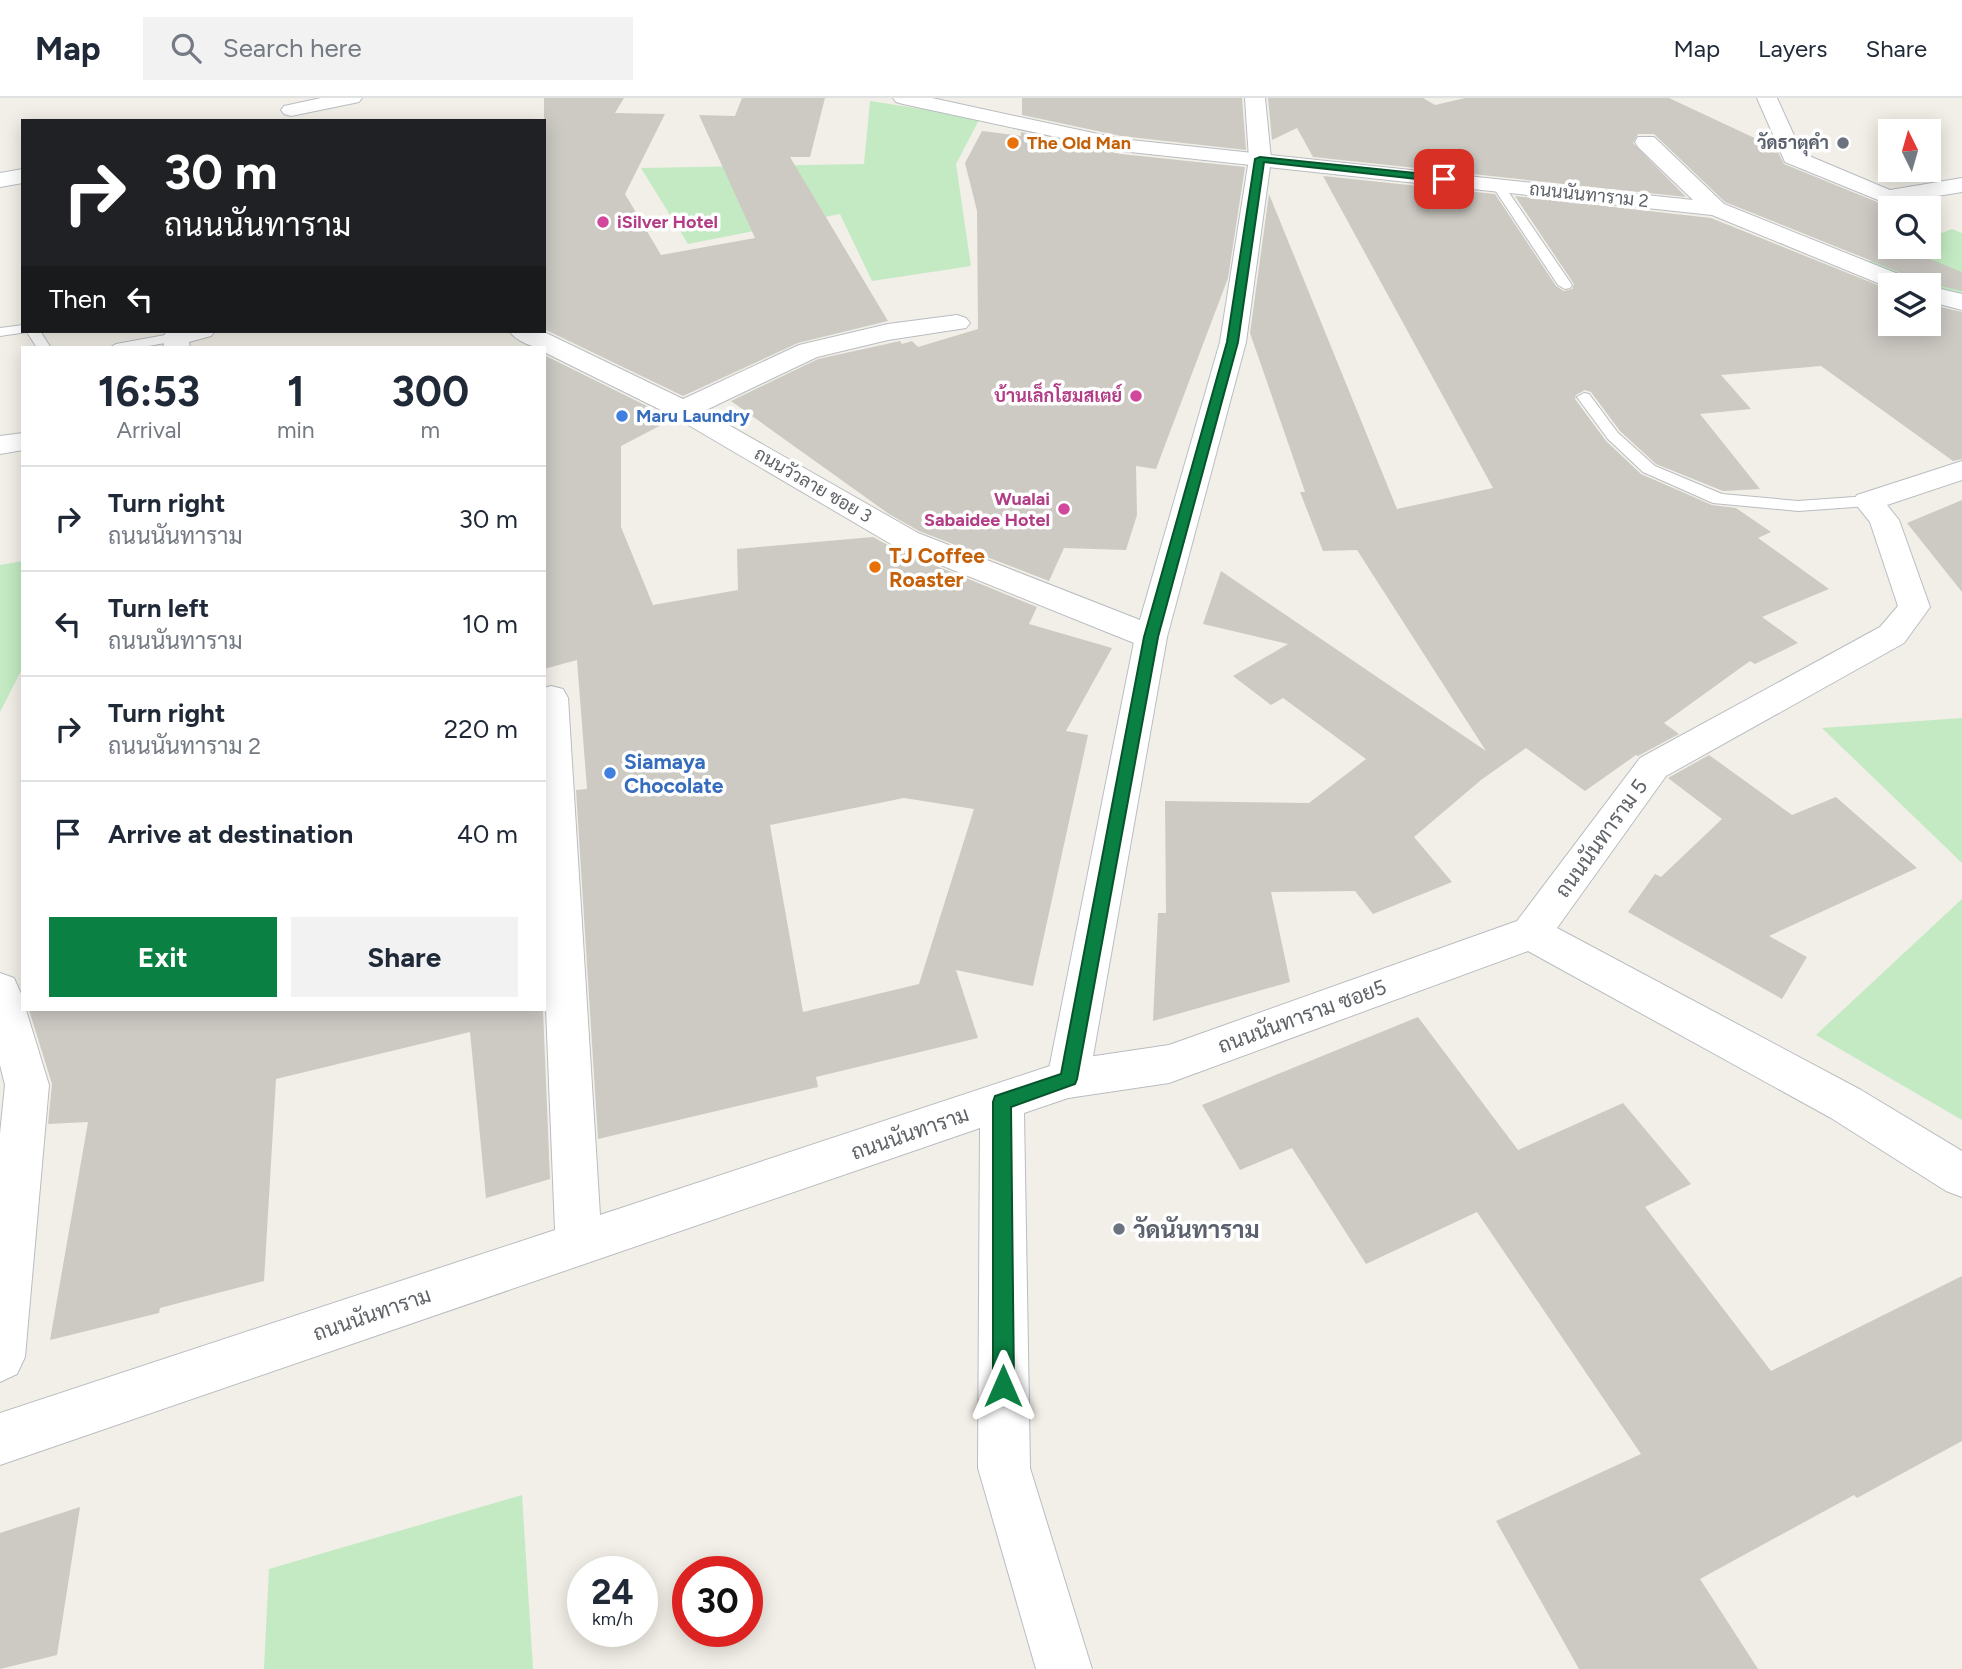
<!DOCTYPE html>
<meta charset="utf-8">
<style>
body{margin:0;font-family:Figtree,Sarabun,sans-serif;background:#f2f2f3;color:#1f2937;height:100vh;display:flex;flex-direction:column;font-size:26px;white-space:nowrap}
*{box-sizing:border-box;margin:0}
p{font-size:23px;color:#747a83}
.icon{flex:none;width:38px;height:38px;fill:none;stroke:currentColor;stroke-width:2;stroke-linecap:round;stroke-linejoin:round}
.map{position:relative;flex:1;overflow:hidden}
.sheet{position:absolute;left:21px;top:248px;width:525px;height:665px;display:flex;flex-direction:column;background:#fff;border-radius:0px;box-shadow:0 4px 18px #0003}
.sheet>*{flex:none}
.hud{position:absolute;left:21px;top:21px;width:525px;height:214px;border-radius:0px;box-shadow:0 4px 18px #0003;background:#202124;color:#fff;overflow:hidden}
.needle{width:46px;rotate:355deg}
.tools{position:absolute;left:1878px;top:21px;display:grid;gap:14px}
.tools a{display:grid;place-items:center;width:63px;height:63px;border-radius:0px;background:#fff;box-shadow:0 4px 18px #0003;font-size:35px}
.speed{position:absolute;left:567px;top:1458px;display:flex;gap:14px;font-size:35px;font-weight:700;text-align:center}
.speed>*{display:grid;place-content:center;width:91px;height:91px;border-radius:50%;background:#fff;box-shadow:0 4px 18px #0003;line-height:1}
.speed small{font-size:18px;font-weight:400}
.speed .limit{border:10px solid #d22;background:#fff;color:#111}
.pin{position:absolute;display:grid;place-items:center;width:60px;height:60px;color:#fff;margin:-30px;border-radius:14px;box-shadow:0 4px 10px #0006}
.me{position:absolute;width:77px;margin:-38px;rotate:0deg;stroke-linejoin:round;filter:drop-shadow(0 0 5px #0008)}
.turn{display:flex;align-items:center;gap:24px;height:147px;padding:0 28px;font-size:32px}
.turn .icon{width:91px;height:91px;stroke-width:2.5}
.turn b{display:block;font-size:49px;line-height:60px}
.then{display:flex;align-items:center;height:66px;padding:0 28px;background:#0003;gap:14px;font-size:26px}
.eta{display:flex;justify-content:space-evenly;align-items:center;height:119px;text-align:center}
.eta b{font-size:42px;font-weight:700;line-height:49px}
.cta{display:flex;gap:14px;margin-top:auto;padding:14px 28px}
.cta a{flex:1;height:80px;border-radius:0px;background:#0b8043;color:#fff;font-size:28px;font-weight:700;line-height:80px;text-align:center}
.cta a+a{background:#f2f2f3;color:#1f2937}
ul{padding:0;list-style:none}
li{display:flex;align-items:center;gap:21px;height:105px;padding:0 28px;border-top:2px solid #e0e1e3}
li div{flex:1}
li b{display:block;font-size:26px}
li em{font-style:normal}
header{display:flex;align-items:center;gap:42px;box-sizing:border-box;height:98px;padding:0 35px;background:#fff;border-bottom:2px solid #e0e1e3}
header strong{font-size:33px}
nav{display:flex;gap:38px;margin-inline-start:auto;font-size:24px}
.search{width:490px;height:63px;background:#f2f2f3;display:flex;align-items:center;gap:18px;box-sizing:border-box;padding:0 24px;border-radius:0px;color:#747a83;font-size:26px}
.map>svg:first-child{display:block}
</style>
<header>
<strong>Map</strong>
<div class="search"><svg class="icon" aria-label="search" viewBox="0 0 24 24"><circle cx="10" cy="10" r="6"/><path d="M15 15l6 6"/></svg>Search here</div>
<nav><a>Map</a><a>Layers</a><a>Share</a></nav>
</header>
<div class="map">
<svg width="1962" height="1571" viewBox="0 0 1962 1571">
<rect width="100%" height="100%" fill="#f1efe7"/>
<!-- green -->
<g fill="#c3eac2">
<polygon points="870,3 980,20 956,66 971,168 872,183 840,116 688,146 641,70 864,66"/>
<polygon points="1952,131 1962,135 1962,198 1922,187 1868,164 1906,149 1928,149 1929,140"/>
<polygon points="23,463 23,569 0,614 0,467"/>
<polygon points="1962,620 1962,765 1822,630"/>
<polygon points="1962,801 1962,1022 1816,937"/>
<polygon points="522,1397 533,1571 264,1571 269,1471"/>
</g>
<!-- building -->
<g fill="#cdcac4" fill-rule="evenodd">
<polygon points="544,0 624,0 615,15 665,16 625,96 661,157 755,140 699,17 735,18 742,0 825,0 810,59 790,59 888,223 798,245 683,298 544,231"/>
<polygon points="1022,0 1242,0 1246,52 1121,38 1022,17"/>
<polygon points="1268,0 1423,0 1435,7 1465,0 1669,0 1776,50 1784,66 1887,108 1897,107 1904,110 1890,110 1890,149 1900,149 1962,174 1962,193 1929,185 1919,187 1914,180 1725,104 1654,36 1638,36 1633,45 1686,99 1313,59 1297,30 1272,42"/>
<polygon points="982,33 1021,38 1021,34 1121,56 1245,69 1228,180 1156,371 1136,368 1137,417 1126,452 1064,450 1049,483 919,433 889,416 731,303 818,261 900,243 902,246 912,243 918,249 978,231 977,113 965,65"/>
<polygon points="1323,78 1495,96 1556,188 1564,193 1572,191 1574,186 1515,98 1711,120 1890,192 1890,226 1928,226 1928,206 1962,214 1962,361 1953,363 1821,268 1721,277 1751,311 1700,316 1760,391 1723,393 1656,366 1620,333 1591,294 1585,292 1576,297 1575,301 1606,343 1641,376 1712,407 1736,410 1771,434 1758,440 1829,491 1762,519 1798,545 1755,566 1750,563 1664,625 1679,636 1638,658 1636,657 1585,693 1526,650 1481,682 1414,739 1452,784 1373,816 1355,793 1271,794 1290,884 1153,923 1158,815 1166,815 1165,703 1309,705 1366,661 1283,600 1271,607 1233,578 1288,546 1203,526 1221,473 1486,653 1357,452 1323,453 1300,394 1305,394 1250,235 1269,96 1397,411 1493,390"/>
<path d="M 544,257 L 673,321 L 621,348 L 621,429 L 653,507 L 738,492 L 737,451 L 873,439 L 895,451 L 1037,509 L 1029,526 L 1112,550 L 1066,633 L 1088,637 L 1033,888 L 956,872 L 978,940 L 816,979 L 818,989 L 598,1041 L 576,692 L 587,691 L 577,562 L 544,571 ZM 904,700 L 974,711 L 919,886 L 803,914 L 770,727 Z"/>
<polygon points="1962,402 1962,494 1907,425"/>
<polygon points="1709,657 1792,717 1836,699 1917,770 1769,838 1807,859 1782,901 1628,814 1655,776 1661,779 1722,721 1668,680"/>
<polygon points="29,912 543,912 550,1081 486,1100 470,934 276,981 264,1183 160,1210 159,1215 50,1242 88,1024 48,1026 52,986"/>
<polygon points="1418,919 1518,1052 1623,1005 1691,1086 1645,1109 1771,1273 1962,1178 1962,1343 1857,1400 1854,1397 1700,1481 1758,1571 1579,1571 1496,1423 1641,1356 1477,1114 1366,1166 1292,1050 1240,1072 1202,1007"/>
<polygon points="80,1409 57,1557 0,1571 0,1435"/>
</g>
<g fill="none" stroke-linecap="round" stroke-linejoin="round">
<defs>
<g id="lane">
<polygon points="1497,82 1501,83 1572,187 1570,190 1565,191 1558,187 1491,86"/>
<polygon points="23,227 23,233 40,233 51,250 37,250 27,234 0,238 0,230"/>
<polygon points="176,235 183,239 181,242 138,250 109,250 116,246"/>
<polygon points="1584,295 1589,296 1618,335 1655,368 1722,396 1798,403 1868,398 1876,403 1868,408 1798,413 1713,405 1643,374 1608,341 1577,299"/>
</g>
<g id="street">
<polygon points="321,0 362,0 359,4 291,18 284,16 281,12 284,8"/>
<polygon points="893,0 932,0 1121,41 1693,102 1638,49 1635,44 1638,39 1654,39 1724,106 1913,182 1916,187 1890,187 1890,190 1712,117 1121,53 903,6 896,4"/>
<polygon points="1757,0 1777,0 1802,55 1890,92 1962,80 1962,94 1888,106 1785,64"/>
<polygon points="23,71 23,85 0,89 0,75"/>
<polygon points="1928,188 1962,196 1962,212 1928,203"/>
<path d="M 957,217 L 966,220 L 970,225 L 966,230 L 888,242 L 817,259 L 704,313 L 918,435 L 1163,531 L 1167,539 L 1163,547 L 1151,550 L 1139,547 L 896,449 L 673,318 L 544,254 L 544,250 C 533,250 516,243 509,233 L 542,233 L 683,301 L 799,247 L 888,226 Z"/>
<polygon points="167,233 215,233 211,238 189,244 190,250 164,250 163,239"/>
<polygon points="23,335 23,352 0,356 0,338"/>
<polygon points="1962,363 1962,382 1887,407 1899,422 1930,509 1904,545 1666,678 1557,830 1861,992 1962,1053 1962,1099 1946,1093 1831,1020 1528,853 1169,985 1068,1000 1024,1015 1030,1370 1092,1571 1036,1571 978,1370 980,1030 0,1367 0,1315 555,1132 544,861 544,590 551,588 563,591 568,600 600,1117 1068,962 1169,947 1517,823 1640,660 1880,529 1898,508 1870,424 1853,403 1857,397"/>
<polygon points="0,875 14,880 23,900 23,912 26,912 49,987 25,1259 17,1276 0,1284 0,1036 5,987 0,967"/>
</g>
<polygon id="secondary" points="1245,0 1265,0 1271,61 1246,244 1167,539 1089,981 1083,995 1068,1000 1053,995 1047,981 1135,539 1220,244 1249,61"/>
</defs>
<!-- lane casing -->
<use href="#lane" stroke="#b9bdc1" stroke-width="2"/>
<!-- street casing -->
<use href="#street" stroke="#b9bdc1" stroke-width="2"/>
<!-- secondary casing -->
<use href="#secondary" stroke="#babec3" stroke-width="2"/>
<!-- lane -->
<use href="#lane" fill="#fff" fill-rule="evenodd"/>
<!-- street -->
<use href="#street" fill="#fff" fill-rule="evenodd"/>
<!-- secondary -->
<use href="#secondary" fill="#fff" fill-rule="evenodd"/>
</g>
<!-- route -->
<polygon fill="#0b8043" stroke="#07532c" stroke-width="2" points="1260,59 1444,78 1449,81 1444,84 1264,64 1238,244 1158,539 1077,981 1075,986 1011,1009 1014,1288 1011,1295 1003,1299 996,1295 993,1288 993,1004 995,998 1061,976 1144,539 1227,244 1255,61"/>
<!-- markers -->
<g fill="#e8710a" stroke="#fff" stroke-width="2.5">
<circle cx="1013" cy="45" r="7"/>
<circle cx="875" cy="469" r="7"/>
</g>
<g fill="#6b7280" stroke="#fff" stroke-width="2.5">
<circle cx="1843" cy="45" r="7"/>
<circle cx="1119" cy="1131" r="7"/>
</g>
<g fill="#d1479c" stroke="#fff" stroke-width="2.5">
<circle cx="603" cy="124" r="7"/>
<circle cx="1136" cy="298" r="7"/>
<circle cx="1064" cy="411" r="7"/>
</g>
<g fill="#3f7fe0" stroke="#fff" stroke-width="2.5">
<circle cx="622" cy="318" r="7"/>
<circle cx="610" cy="675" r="7"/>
</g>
<g text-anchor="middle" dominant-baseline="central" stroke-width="7" stroke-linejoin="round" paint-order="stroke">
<!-- far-food labels -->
<g font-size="18" font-weight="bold" fill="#c56008" stroke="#fff" text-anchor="start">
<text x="1027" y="45">The Old Man</text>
</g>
<!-- far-worship labels -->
<g font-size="18" font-weight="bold" fill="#5b616d" stroke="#fff" text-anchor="end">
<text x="1829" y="45">วัดธาตุคำ</text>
</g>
<!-- far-street labels -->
<g font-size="18" fill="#5e6368" stroke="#fff">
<text transform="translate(1589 97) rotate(6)">ถนนนันทาราม 2</text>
<text transform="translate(813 387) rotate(30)">ถนนวัวลาย ซอย 3</text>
</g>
<!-- far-hotel labels -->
<g font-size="18" font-weight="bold" fill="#b23c85" stroke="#fff" text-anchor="end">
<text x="617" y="124" text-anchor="start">iSilver Hotel</text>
<text x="1122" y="298">บ้านเล็กโฮมสเตย์</text>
<text x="1050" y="401">Wualai<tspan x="1050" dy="21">Sabaidee Hotel</tspan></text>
</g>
<!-- far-shop labels -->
<g font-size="18" font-weight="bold" fill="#366cbe" stroke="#fff" text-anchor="start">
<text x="636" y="318">Maru Laundry</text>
</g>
<!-- food labels -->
<g font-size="21" font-weight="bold" fill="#c56008" stroke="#fff" text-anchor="start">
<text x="889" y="457">TJ Coffee<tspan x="889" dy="24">Roaster</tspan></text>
</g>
<!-- shop labels -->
<g font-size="21" font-weight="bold" fill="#366cbe" stroke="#fff" text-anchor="start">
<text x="624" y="663">Siamaya<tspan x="624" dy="24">Chocolate</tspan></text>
</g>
<!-- street labels -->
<g font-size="21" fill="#5e6368" stroke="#fff">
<text transform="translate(1601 740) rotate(-54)">ถนนนันทาราม 5</text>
<text transform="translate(1302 918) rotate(-20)">ถนนนันทาราม ซอย5</text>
<text transform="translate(910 1035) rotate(-19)">ถนนนันทาราม</text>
<text transform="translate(372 1216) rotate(-19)">ถนนนันทาราม</text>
</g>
<!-- near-worship labels -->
<g font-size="24" font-weight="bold" fill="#5b616d" stroke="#fff" text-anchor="start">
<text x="1133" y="1131">วัดนันทาราม</text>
</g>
</g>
</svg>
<div class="tools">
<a><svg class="needle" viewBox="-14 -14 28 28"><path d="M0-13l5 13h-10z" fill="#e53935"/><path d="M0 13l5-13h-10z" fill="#747a83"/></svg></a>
<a><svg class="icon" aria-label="search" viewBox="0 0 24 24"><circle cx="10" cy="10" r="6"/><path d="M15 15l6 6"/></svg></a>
<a><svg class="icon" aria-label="layers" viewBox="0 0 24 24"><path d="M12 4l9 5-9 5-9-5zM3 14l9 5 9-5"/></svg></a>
</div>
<div class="speed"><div>24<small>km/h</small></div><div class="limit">30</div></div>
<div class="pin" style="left:1444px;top:81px;background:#d93025"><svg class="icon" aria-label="arrive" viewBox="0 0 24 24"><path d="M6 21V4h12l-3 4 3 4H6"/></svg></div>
<svg class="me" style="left:1003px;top:1288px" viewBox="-20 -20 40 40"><path d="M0-17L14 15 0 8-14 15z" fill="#0b8043" stroke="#fff" stroke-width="4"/></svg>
<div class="hud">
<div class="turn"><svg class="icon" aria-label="right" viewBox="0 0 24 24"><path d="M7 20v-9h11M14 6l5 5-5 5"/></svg><div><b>30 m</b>ถนนนันทาราม</div></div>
<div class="then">Then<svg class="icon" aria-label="left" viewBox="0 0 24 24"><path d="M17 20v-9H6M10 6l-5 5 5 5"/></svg></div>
</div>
<section class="sheet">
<div class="eta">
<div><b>16:53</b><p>Arrival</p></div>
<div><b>1</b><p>min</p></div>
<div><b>300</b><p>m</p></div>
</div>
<ul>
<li><svg class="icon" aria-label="right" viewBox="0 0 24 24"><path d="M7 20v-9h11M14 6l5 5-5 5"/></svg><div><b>Turn right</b><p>ถนนนันทาราม</p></div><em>30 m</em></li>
<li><svg class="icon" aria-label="left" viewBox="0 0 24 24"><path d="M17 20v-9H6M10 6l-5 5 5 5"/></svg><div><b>Turn left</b><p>ถนนนันทาราม</p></div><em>10 m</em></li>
<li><svg class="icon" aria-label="right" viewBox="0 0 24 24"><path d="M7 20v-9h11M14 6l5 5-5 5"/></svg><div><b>Turn right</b><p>ถนนนันทาราม 2</p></div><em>220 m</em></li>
<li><svg class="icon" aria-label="arrive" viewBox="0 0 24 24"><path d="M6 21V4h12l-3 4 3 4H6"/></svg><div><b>Arrive at destination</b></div><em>40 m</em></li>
</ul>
<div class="cta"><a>Exit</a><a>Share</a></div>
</section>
</div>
